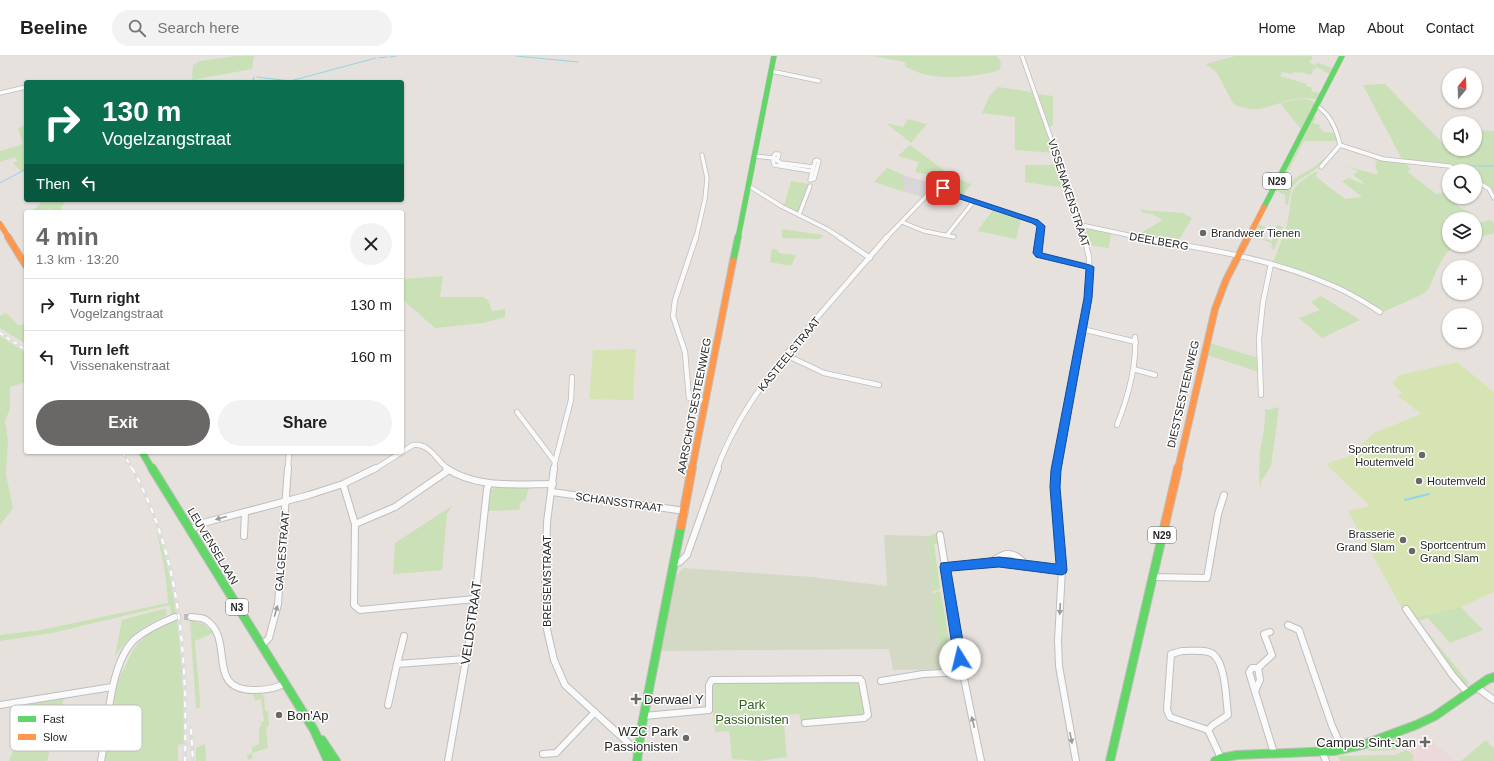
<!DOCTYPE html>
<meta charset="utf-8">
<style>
body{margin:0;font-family:Arial,sans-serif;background:#f2f2f2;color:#202124;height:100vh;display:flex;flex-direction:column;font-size:15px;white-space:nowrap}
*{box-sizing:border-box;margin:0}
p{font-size:13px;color:#757577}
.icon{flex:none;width:22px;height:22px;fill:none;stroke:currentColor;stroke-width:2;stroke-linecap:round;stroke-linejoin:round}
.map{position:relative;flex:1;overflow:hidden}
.panel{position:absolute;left:24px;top:154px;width:380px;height:244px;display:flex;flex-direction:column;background:#fff;border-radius:4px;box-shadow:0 1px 3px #0004}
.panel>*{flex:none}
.banner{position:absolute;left:24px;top:24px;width:380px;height:122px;border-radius:4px;box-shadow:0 1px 3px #0004;background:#0b6e4f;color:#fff;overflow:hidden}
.needle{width:26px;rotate:19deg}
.controls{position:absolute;left:1442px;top:12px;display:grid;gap:8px}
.controls a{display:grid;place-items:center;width:40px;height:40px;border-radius:50%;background:#fff;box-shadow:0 1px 3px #0004;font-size:20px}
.pin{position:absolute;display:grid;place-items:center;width:34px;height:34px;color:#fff;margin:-17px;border-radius:8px;box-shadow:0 2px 6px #0006}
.me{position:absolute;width:44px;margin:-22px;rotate:351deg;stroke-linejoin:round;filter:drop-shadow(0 0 3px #0008)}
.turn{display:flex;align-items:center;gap:14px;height:84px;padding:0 12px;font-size:18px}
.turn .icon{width:52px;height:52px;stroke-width:2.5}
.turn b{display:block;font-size:28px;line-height:34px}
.then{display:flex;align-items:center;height:38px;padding:0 12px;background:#0003;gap:8px;font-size:15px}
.round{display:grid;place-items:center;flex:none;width:42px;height:42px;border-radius:21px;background:#f2f2f2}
.summary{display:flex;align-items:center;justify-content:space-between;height:68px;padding:0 12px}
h1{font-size:24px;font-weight:800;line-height:30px;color:#6a6867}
.action{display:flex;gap:8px;margin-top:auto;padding:8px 12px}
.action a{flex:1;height:46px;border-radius:24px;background:#6a6867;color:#fff;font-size:16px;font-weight:800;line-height:46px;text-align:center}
.action a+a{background:#f2f2f2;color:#202124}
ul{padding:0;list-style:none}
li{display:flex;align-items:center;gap:12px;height:52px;padding:0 12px;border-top:1px solid #e0e0e0}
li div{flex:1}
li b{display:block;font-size:15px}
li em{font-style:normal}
header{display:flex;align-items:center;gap:24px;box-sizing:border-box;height:56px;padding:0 20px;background:#fff;border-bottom:1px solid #e0e0e0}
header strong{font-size:19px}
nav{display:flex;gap:22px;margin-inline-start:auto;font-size:14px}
.search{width:280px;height:36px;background:#f2f2f2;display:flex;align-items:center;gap:10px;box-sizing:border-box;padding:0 14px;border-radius:22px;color:#757577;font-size:15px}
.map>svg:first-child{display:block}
</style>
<header>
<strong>Beeline</strong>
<div class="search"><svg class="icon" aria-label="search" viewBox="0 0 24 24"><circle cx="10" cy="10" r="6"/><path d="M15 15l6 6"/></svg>Search here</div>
<nav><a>Home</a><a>Map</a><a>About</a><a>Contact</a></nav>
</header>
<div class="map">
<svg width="1494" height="705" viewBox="0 0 1494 705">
<rect width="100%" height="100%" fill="#e6e1dd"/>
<!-- industrial -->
<polygon fill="#d9d6d9" points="904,119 912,122 937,128 922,141 902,135 905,131 901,122"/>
<!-- medical -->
<polygon fill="#ecdadb" points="1425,678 1454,705 1413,705 1413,699 1406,694"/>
<!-- green -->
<g fill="#cae0b6">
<polygon points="236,0 254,0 252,13 192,24 193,9 200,5"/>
<path d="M 872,0 L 997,0 L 1001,6 L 1000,13 C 996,16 988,17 983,18 C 958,22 929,24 906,11 L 905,6 Z"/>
<path d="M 1235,0 L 1312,0 L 1312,3 L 1309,6 L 1316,10 L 1317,10 L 1315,8 L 1318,7 L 1333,12 L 1329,18 L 1317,11 L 1313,14 L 1311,19 L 1300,16 L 1299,17 L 1294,16 L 1292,18 L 1282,16 L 1280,20 L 1307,28 L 1306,30 L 1312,32 L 1311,35 L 1320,37 L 1316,44 C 1295,37 1279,50 1258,53 C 1250,54 1242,51 1234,49 L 1217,17 L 1206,8 Z"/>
<polygon points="1385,28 1455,100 1457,101 1464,93 1475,93 1475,79 1479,74 1494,75 1494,135 1475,123 1475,115 1463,115 1455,110 1438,108 1403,105 1363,29"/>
<polygon points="998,31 1032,36 1054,97 1015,94 1015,61 982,57 989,41"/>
<polygon points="1038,38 1053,40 1053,70 1049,70"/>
<polygon points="1303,42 1315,46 1301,73 1280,47"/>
<path d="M 1314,61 L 1316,61 L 1313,67 L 1320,69 L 1319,72 L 1322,73 L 1323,76 L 1335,77 L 1338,85 L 1304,85 L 1283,125 L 1289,130 L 1295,122 L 1314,111 L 1330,98 C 1326,103 1322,109 1317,112 C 1298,127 1292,122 1288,149 L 1285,148 L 1285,139 L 1276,135 Z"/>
<polygon points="908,63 927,68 911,87 886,67 903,71"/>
<polygon points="26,69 26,114 22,116 13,107 17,105 15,101 0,106 0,95 23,88 18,72"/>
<polygon points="910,89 945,115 947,118 939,126 934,125 934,120 915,116 919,106 898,100"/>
<path d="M 1376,102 L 1406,107 L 1411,114 L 1409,114 L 1408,116 L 1436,138 L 1449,135 L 1449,141 L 1461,141 L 1463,143 L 1456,149 L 1473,158 L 1446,163 L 1443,162 L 1449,168 L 1449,189 L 1457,189 L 1447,196 L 1438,211 L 1429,232 L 1423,238 L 1383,256 L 1366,245 L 1273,207 C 1277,195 1283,182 1287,169 C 1294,139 1284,134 1315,116 L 1318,117 L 1315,120 L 1345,143 L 1362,141 L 1342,125 L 1349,122 L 1363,128 L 1364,127 L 1353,119 L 1358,115 L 1345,110 L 1378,119 L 1375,108 L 1377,108 Z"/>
<polygon points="1025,109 1059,109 1066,132 1025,126"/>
<polygon points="887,112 904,119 901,122 906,128 902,135 874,126"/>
<polygon points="951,120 971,128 963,140 943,130 943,127"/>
<polygon points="791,125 810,128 799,158 784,150"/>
<polygon points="43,144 66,144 59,156 54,156 51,153 32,156"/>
<polygon points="994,153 1021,163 1016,183 977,175"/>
<polygon points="1141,154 1183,157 1192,162 1177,187 1138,180 1137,179 1163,164 1152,158 1141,156"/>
<polygon points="1490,164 1494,167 1494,177 1475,183 1475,168"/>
<polygon points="1259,168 1265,171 1261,182 1272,185 1277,169 1283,171 1274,194 1271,193 1272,187 1253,180"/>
<polygon points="1085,172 1111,177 1109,192 1090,189"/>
<polygon points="782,173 787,174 823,179 820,183 782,182"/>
<polygon points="772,193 778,194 779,197 796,199 791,210 770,206"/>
<polygon points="443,220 440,241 483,241 488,244 492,255 505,253 505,261 483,267 435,272 402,243 402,223"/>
<polygon points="1321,240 1360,264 1322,282 1299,262 1320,254 1311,246"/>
<polygon points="6,257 18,269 26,268 26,288 0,272 0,260"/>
<polygon points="0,280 26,297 26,326 10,331 10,352 5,365 8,384 6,419 13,452 0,469"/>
<polygon points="1210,287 1258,302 1259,316 1207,299"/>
<path d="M 1279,351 L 1271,410 L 1261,426 L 1260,432 C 1259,421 1259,409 1260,397 C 1262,382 1266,369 1265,353 L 1268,354 Z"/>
<polygon points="497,431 529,431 525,445 521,446 519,454 488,455 491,434"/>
<polygon points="452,450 447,458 442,514 393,518 395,487"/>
<path d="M 156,474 C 167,501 172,529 176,558 L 171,559 L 170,549 L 52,577 L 0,585 L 0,579 L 41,574 L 168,547 C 167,522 162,498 156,474 Z"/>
<polygon points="938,477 940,488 934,488 940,533 932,536 928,480"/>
<polygon points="938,535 941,537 949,585 955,585 952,591 939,592 932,538"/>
<polygon points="1461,551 1483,574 1450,587 1428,562 1418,565 1469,627 1466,630 1463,627 1413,562"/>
<path d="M 163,553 L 166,553 L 167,559 C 143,570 129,579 115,601 L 122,564 Z"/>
<polygon points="177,564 182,614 185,687 178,689 178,705 105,705 115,631 133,594 139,586 147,579 155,573"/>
<path d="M 190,564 L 204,568 L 213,577 L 195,585 C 196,608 200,629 200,651 L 196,653 Z"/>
<polygon points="856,624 860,626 866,657 861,661 801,666 799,658 783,659 787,701 758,705 732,703 729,675 715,676 711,630 713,627"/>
<polygon points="254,638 262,638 264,641 265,655 268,655 269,670 266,672 268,692 252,697 253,702 248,704 247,699 252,697 252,691 259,688 259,672 262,668 260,667 264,665 261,643 254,645 255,641 252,640"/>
<polygon points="64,642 47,705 9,705 30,648"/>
<polygon points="1396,682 1403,689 1396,694 1370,695 1367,693"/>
<polygon points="1486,684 1494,693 1494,705 1461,705"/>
<polygon points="205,688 206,705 196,705 196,692"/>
<polygon points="1406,694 1413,699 1413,705 1340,705 1338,700 1395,699"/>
</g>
<!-- cemetery -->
<polygon fill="#d3d9c4" points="884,479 928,480 932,534 939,592 952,591 955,613 893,614 889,593 661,595 673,524 683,512 812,521 887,530"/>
<!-- pitch -->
<g fill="#d6e4b4">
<polygon points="636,293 633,344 589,343 593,294"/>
<polygon points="1457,306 1494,336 1494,536 1461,551 1408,563 1348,455 1370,450 1326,408 1349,400 1374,377 1421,358 1397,339 1402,337 1393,328 1394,325 1398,323 1396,320"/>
</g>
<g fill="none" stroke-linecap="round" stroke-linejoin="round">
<!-- stream-far1 -->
<g stroke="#91d6e6" stroke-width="1">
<polyline points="516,0 578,6"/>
<polyline points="390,1 396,0"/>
<polyline points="379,2 387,1"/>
<polyline points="257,21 290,25 376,2"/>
<polyline points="249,26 253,24 254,21"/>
<polyline points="1330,68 1335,77"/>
<polyline points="1452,110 1494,110"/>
<polyline points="0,127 26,113"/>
</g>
<!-- stream -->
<polyline stroke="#91d6e6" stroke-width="2" points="1405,444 1429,438"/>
<!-- street-tunnel -->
<polyline stroke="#c0bcb9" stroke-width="6" stroke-dasharray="6 3" stroke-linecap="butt" points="175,561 191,561"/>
<defs>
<g id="street-far2">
<polyline points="1022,0 1080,165 1084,182"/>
<polyline points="771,15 819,25"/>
<polyline points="0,37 26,31"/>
<path d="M 1317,50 C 1330,58 1337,75 1340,89"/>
<polyline points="1340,89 1383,103 1449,110 1462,115"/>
<polyline points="755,100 773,102 781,107 813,111"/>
<polyline points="773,102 775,98 779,98 778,102 773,105 774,109 811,115"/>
<polygon points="817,104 819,105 814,123 810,124 815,105"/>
<polyline points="1321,111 1340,89"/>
<polyline points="1475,124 1489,133 1494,142"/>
<polyline points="937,129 959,140 1035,166 1041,170 1039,182"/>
<polyline points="749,130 781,150 827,173 841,182"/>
<polyline points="799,159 810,130"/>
<polyline points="902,166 924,175 954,181"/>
<polyline points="1081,169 1142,182"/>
<polyline points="947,179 974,145"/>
<polyline points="696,182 705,143 707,122 702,99"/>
<polyline points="886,182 934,132 951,118"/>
</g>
<g id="street-far1">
<polyline points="696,181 675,244 673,260 685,296 689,342 706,345"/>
<polyline points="839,181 870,202"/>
<polyline points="1040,181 1037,197 1039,199 1090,211"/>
<path d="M 1136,181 C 1200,192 1266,201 1326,227 C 1345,234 1363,245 1380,256"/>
<polyline points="1082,273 1136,286"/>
<polyline points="786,299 824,317 879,329"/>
<polyline points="1133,313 1155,319"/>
<polyline points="1261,339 1259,283 1263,246 1271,208"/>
<polyline points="517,356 555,406 554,413"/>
<path d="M 1117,369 C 1128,341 1137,311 1135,281"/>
<polyline points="555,406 571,344 572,321"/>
<polyline points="288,413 289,396"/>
<path d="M 375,413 L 413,389 C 430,387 436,404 448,413"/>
<path d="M 717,413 C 739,353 780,304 821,257 C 843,232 865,206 887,181"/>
<polyline points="1056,413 1090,232 1089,201 1084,181"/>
</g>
<g id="street">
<path d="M 446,412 C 477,433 518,428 553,428"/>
<polyline points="554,412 547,466 545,538 546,569 554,604 565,629 638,696"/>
<polyline points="1056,412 1055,431 1062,514 1058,584 1059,610 1076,705"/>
<polyline points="343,428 355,468 354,549 360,554 475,543"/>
<polyline points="552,436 685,455"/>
<polyline points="355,468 395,451 449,414"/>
<polyline points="190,474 203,467 309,439 343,428 376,412"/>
<polyline points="940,479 960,603 981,705"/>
<polyline points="244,480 245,456"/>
<polyline points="675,507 680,506 687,499 718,412"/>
<path d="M 990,507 C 1006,495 1013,494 1026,509"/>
<polyline points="945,511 999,506 1062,514"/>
<polyline points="1152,521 1207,522 1218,458 1224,439"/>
<polyline points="1406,553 1453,620 1468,637"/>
<path d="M 191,561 C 196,562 202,561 206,564 C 236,584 204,635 255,634 C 265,634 276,633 285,627"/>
<polyline points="1288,569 1299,574 1332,670 1343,694"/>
<polyline points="1270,576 1264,578 1272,599 1258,612 1252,612 1249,616 1274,697"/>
<polyline points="404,580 397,608 466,603"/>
<polyline points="261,590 269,582 278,548 288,412"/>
<path d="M 1182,595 C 1191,595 1206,593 1213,598 C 1226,608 1226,644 1228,659 L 1213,669 L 1208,674 L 1170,661 L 1167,654 L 1171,598 Z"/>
<polyline points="881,625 923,618 963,616"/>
<polyline points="1476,631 1494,644"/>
<polyline points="1255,635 1260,624 1258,612"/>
<polyline points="0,649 112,631"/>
<polyline points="388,649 397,608"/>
<polyline points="644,660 709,654 709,629 712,624 860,623 862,626 868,659 864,662 805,667"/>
<polyline points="1208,674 1221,702"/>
<polyline points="1322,696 1326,705"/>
<polyline points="543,698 556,697 595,656"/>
<path d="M 101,705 C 108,671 109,607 135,583 C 147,573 160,567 175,561"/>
<polyline points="448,705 473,564 487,433 489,428"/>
</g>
<g id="fast-far2">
<polyline points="1264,151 1342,0"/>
<polyline points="738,182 774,0"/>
</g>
<g id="fast-far1">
<polyline points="733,205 738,181"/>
<polyline points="142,396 152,413"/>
</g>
<g id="fast">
<polyline points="152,412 314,674 328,705"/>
<polyline points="322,684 336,705"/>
<polyline points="637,705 641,674 681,470"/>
<polyline points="1110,705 1165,468"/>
<polyline points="1215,705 1221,702 1237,699 1334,695 1362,689 1416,669 1435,660 1488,623 1494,621"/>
</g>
<g id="slow-far2">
<polyline points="0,168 9,182"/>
<polyline points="1248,182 1264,151"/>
</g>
<g id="slow-far1">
<polyline points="8,181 26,210"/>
<polyline points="692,413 733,205"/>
<polyline points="1178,413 1215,253 1226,224 1248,181"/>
</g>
<g id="slow">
<polyline points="1165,468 1178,412"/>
<polyline points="681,470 692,412"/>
</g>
</defs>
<!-- street-far2 casing -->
<use href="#street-far2" stroke="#bfbebe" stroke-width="5"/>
<!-- street-far1 casing -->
<use href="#street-far1" stroke="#bfbebe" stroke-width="6"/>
<!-- street casing -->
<use href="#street" stroke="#bfbebe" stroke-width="8"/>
<!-- fast-far2 casing -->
<use href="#fast-far2" stroke="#bfbebe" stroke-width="6"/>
<!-- fast-far1 casing -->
<use href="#fast-far1" stroke="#bfbebe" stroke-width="8"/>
<!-- fast casing -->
<use href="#fast" stroke="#bfbebe" stroke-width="10"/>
<!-- slow-far2 casing -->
<use href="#slow-far2" stroke="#bfbebe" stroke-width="6"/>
<!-- slow-far1 casing -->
<use href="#slow-far1" stroke="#bfbebe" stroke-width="8"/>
<!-- slow casing -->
<use href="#slow" stroke="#bfbebe" stroke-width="10"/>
<!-- street-far2 -->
<use href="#street-far2" stroke="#fbfafa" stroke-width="3.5"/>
<!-- street-far1 -->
<use href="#street-far1" stroke="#fbfafa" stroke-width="4.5"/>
<!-- street -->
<use href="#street" stroke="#fbfafa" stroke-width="6"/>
<!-- fast-far2 -->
<use href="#fast-far2" stroke="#63d668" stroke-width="5"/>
<!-- fast-far1 -->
<use href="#fast-far1" stroke="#63d668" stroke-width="6"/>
<!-- fast -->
<use href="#fast" stroke="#63d668" stroke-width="8"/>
<!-- slow-far2 -->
<use href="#slow-far2" stroke="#ff974d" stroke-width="5"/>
<!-- slow-far1 -->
<use href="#slow-far1" stroke="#ff974d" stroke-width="6"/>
<!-- slow -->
<use href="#slow" stroke="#ff974d" stroke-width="8"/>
<defs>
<g id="rail-far1">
<polyline points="0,277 26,294"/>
<polyline points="123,396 132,413"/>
</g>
<g id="rail">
<path d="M 132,412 C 182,503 187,604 185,705"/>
<polyline points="191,673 193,705"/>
</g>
</defs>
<!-- rail-far1 casing -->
<use href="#rail-far1" stroke="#dcdcdd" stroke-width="3"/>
<!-- rail casing -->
<use href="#rail" stroke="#dcdcdd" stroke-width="3.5"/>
<!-- rail-far1 -->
<use href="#rail-far1" stroke="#fff" stroke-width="1.5" stroke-dasharray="4" stroke-linecap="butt"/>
<!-- rail -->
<use href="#rail" stroke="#fff" stroke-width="2" stroke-dasharray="5.5" stroke-linecap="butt"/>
</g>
<!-- one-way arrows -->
<defs><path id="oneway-solid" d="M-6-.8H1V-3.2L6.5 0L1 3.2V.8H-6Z"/></defs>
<g fill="#9c9b9b">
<use href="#oneway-solid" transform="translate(221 462) rotate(165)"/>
<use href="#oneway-solid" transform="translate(1060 553) rotate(93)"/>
<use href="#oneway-solid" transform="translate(276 555) rotate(-74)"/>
<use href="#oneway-solid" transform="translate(973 666) rotate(-103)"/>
<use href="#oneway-solid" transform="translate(1071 682) rotate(79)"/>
</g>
<!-- route -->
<polygon fill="#1a73e8" stroke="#114b97" points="941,130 946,130 962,139 1038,164 1045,170 1042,197 1090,209 1094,211 1092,242 1061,414 1060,431 1067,514 1066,517 1062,519 999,511 951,515 966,603 964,606 960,608 956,606 954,603 940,511 941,507 999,501 1056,508 1050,431 1051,414 1084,242 1086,213 1036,201 1033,197 1037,170 1032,167 957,142 941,134"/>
<!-- markers -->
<g fill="#6a6867" stroke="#fff" stroke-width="1.5">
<circle cx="1203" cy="177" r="4"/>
<circle cx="1422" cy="399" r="4"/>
<circle cx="1419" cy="425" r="4"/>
<circle cx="1403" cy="484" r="4"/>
<circle cx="1412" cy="495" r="4"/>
<path d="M634 637h4v4h4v4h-4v4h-4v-4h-4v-4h4z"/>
<circle cx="279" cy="659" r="4"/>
<circle cx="686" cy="682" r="4"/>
<path d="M1423 680h4v4h4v4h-4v4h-4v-4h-4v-4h4z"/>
</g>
<g text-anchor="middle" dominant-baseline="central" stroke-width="3" stroke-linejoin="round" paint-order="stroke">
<!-- shield labels -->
<g fill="#fff" stroke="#686868" stroke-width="1">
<rect x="1263" y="117" width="28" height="16" rx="3"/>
<rect x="1148" y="471" width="28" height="16" rx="3"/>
<rect x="226" y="543" width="22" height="16" rx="3"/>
</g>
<g font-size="10" font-weight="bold" fill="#272727">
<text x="1277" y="125">N29</text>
<text x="1162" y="479">N29</text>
<text x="237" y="551">N3</text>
</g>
<!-- street labels -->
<g font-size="11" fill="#272727" stroke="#fff">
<text transform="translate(1069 137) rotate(72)">VISSENAKENSTRAAT</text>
<text transform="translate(1159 185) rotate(10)">DEELBERG</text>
<text transform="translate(789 298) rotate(-51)">KASTEELSTRAAT</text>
<text transform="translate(1183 338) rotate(-77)">DIESTSESTEENWEG</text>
<text transform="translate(694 350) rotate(-79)">AARSCHOTSESTEENWEG</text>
<text transform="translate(619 446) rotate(8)">SCHANSSTRAAT</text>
<text transform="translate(213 490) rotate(59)">LEUVENSELAAN</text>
<text transform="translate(282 495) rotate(-85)">GALGESTRAAT</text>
<text transform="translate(547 525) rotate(-90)">BREISEMSTRAAT</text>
</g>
<!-- poi labels -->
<g font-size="11" fill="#272727" stroke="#fff" text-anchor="start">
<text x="1211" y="177">Brandweer Tienen</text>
<text x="1414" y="393" text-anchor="end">Sportcentrum<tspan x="1414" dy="13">Houtemveld</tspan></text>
<text x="1427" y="425">Houtemveld</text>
<text x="1395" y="478" text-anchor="end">Brasserie<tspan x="1395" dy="13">Grand Slam</tspan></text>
<text x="1420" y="489">Sportcentrum<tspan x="1420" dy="13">Grand Slam</tspan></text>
</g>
<!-- near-street labels -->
<g font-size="13" fill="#272727" stroke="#fff">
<text transform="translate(471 567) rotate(-82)">VELDSTRAAT</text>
</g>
<!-- near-poi labels -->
<g font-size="13" fill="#272727" stroke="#fff" text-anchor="start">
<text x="644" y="643">Derwael Y</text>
<text x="287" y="659">Bon'Ap</text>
<text x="678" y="675" text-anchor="end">WZC Park<tspan x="678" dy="15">Passionisten</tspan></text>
<text x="1416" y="686" text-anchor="end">Campus Sint-Jan</text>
</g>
<!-- near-park labels -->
<g font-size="13" fill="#2e601b" stroke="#fff">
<text x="752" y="648">Park<tspan x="752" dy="15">Passionisten</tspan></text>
</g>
</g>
<!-- legend -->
<rect x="10" y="649" width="132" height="46" rx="6" fill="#fff" stroke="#bebebe" stroke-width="1"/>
<rect x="18" y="660" width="18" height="6" fill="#63d668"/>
<rect x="18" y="678" width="18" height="6" fill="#ff974d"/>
<g font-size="11" fill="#272727">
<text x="43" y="667">Fast</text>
<text x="43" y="685">Slow</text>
</g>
</svg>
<div class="controls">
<a><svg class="needle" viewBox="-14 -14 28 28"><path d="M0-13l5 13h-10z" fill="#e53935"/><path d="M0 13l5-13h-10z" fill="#757577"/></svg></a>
<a><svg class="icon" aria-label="sound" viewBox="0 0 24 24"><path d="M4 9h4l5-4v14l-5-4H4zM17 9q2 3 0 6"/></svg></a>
<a><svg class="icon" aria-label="search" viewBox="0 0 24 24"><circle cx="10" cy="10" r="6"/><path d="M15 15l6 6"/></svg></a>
<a><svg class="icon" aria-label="layers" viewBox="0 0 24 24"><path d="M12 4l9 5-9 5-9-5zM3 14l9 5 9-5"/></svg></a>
<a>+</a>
<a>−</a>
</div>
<div class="pin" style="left:943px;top:132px;background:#d93025"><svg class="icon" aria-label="arrive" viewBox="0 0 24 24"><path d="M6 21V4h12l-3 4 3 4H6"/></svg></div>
<svg class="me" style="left:960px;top:603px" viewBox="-20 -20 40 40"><circle r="19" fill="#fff"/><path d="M0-13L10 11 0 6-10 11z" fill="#1a73e8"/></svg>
<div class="banner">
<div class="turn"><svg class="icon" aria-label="right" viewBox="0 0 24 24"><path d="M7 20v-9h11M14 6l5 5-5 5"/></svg><div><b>130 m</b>Vogelzangstraat</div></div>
<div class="then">Then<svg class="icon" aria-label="left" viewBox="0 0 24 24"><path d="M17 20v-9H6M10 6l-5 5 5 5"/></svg></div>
</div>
<section class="panel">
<div class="summary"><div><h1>4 min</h1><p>1.3 km · 13:20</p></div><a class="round"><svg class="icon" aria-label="close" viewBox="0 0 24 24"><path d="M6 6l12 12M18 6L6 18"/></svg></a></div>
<ul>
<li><svg class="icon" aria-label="right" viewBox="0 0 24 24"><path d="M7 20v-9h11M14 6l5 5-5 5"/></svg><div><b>Turn right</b><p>Vogelzangstraat</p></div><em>130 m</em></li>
<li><svg class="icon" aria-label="left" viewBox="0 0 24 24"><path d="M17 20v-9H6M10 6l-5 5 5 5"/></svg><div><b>Turn left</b><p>Vissenakenstraat</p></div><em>160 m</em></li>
</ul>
<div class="action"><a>Exit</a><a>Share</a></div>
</section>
</div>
